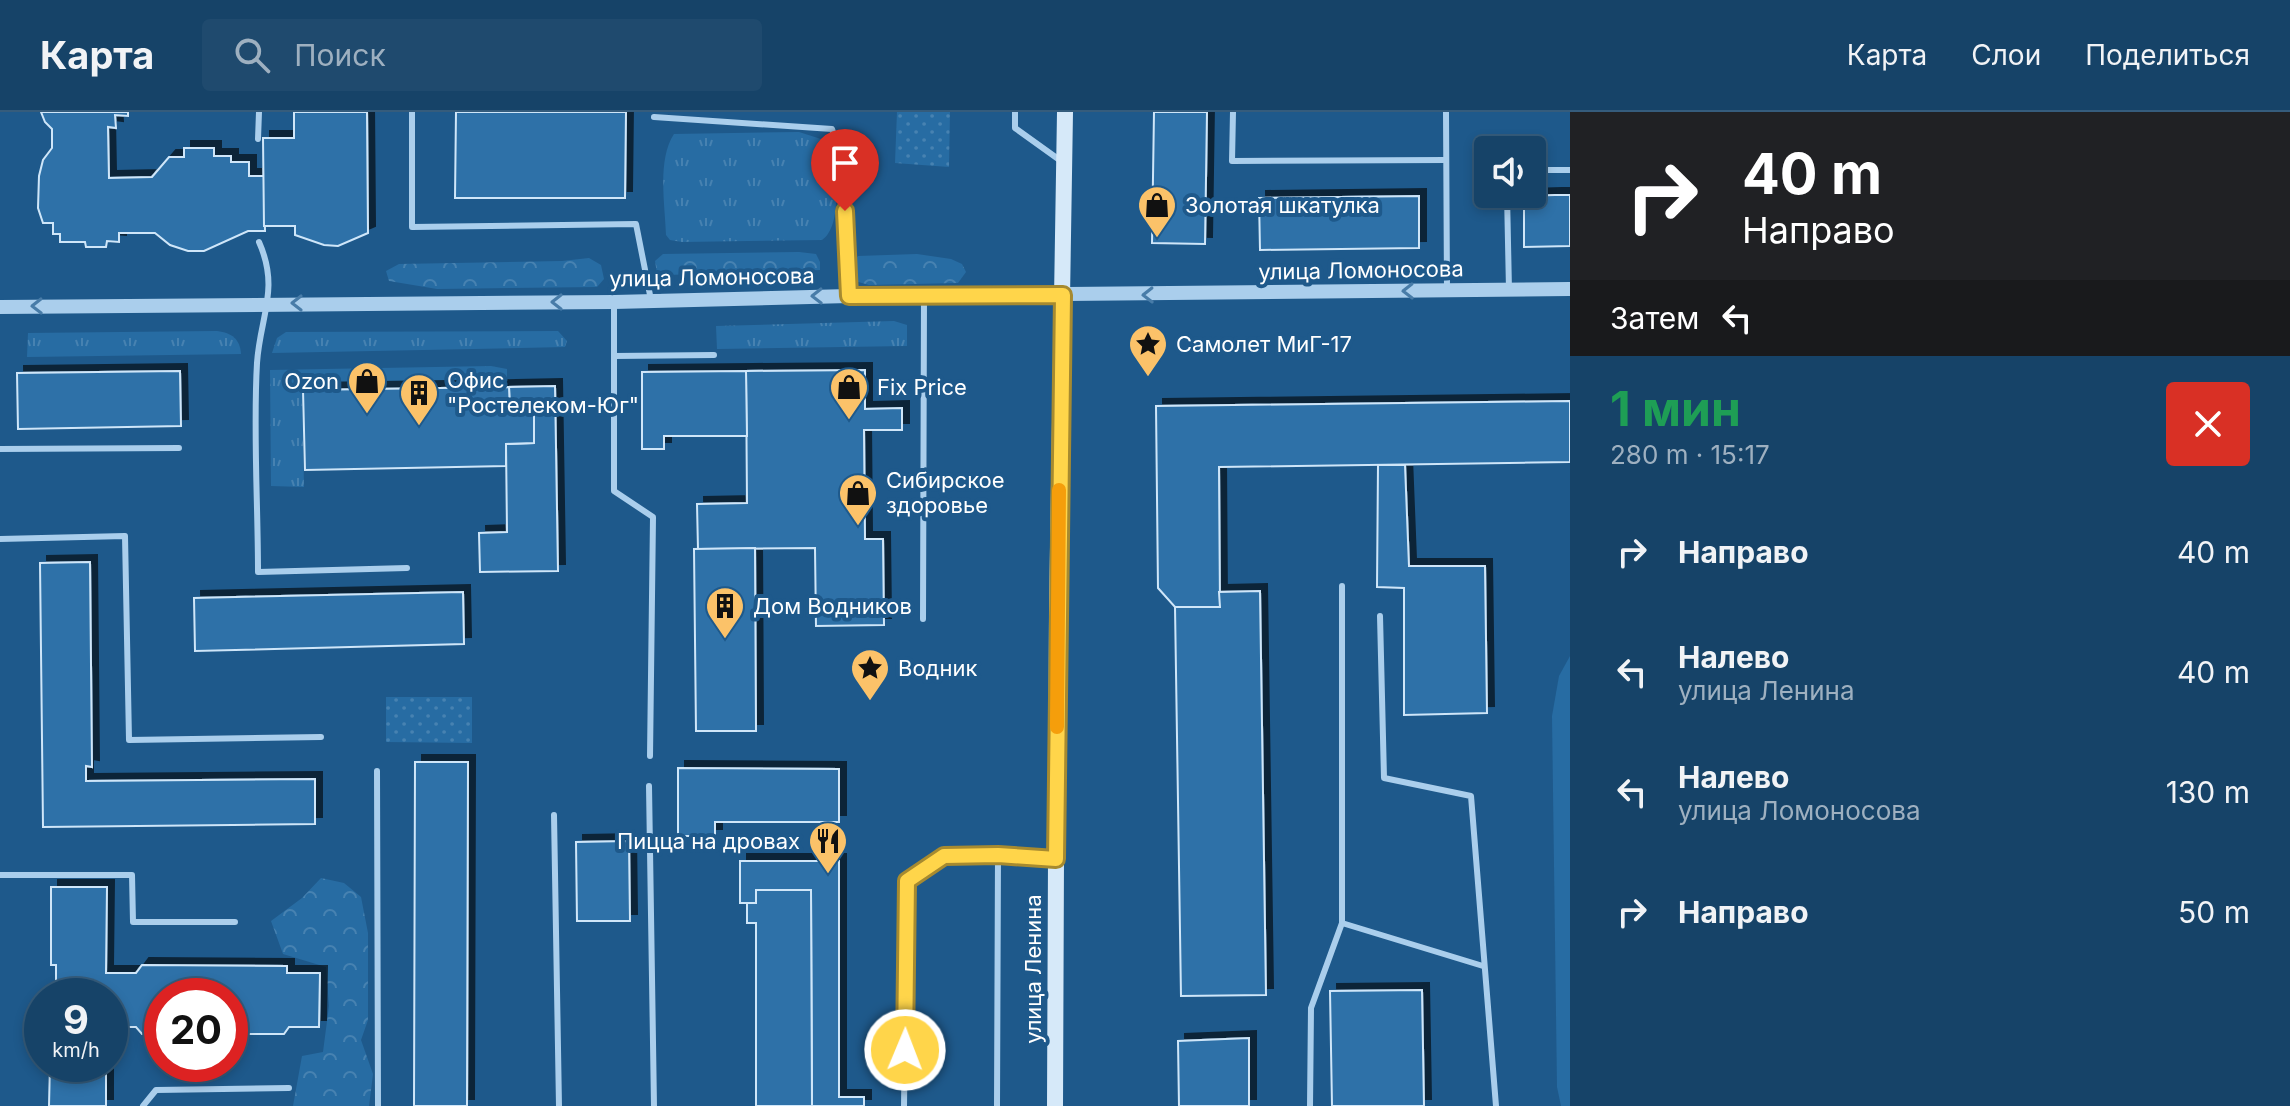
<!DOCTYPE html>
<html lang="ru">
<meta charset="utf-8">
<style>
body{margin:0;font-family:Inter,sans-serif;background:#1f4a6e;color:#f1f3f6;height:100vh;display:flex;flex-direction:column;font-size:30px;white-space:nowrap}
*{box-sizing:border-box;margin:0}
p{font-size:26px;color:#9eb0c0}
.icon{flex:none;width:44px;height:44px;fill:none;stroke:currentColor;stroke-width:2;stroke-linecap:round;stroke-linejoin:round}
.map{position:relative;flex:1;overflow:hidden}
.sheet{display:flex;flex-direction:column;background:#164368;width:720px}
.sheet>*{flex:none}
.top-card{background:#202124;color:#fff;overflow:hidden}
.buttons{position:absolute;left:1474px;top:24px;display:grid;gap:16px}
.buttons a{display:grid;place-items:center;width:72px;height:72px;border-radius:8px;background:#164368;box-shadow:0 4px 12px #0003,0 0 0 2px #355c7c;font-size:40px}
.speed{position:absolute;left:24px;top:866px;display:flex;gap:16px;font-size:40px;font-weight:700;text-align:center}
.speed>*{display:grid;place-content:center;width:104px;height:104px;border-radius:50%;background:#164368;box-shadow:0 4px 12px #0003,0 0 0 2px #355c7c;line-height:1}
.speed small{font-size:20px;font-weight:400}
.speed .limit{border:12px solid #d22;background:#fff;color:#111}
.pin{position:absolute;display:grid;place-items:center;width:68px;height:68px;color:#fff;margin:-82px -34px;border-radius:50% 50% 50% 0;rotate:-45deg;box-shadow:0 0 8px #0007}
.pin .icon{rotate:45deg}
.me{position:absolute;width:88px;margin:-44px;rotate:1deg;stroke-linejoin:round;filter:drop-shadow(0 0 6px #0008)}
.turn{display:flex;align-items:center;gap:28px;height:168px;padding:0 40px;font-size:36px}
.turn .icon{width:104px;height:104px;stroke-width:2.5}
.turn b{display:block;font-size:56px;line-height:68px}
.then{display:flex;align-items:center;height:76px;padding:0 40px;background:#0003;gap:16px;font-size:30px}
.round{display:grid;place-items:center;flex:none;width:84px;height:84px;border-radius:8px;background:#1f4a6e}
.head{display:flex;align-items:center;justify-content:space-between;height:136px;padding:0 40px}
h1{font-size:48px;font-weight:700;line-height:60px;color:#1e9e55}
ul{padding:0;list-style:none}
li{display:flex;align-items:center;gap:24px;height:120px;padding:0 40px}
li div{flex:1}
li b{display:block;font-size:30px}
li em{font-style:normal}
header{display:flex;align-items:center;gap:48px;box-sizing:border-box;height:112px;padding:0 40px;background:#164368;border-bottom:2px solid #355c7c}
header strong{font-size:38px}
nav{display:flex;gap:44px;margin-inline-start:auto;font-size:28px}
.search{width:560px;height:72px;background:#1f4a6e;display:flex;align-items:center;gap:20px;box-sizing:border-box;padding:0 28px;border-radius:8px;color:#9eb0c0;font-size:30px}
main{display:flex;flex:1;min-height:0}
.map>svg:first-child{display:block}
</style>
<header>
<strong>Карта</strong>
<div class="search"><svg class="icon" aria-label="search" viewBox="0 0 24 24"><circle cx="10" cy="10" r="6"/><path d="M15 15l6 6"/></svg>Поиск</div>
<nav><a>Карта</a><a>Слои</a><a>Поделиться</a></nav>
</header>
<main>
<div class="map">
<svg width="1570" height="994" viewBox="0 0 1570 994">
<defs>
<pattern id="grass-tufts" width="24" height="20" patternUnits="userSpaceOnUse" patternTransform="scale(2)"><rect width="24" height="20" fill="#276ca3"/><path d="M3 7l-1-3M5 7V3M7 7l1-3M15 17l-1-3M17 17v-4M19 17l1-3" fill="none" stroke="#4782b1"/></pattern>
<pattern id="forest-crowns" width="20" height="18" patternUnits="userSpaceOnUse" patternTransform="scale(2)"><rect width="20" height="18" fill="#276ca3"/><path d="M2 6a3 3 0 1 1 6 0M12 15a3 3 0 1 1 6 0" fill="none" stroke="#4782b1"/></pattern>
<pattern id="park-dots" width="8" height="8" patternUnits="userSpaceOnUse" patternTransform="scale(2)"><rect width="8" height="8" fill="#276ca3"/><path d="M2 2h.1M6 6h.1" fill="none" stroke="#4782b1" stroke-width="1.8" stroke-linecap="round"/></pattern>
<filter id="shadow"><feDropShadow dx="7" dy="-7" stdDeviation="0" flood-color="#0009"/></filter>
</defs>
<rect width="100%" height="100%" fill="#1e598b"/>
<!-- grass -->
<g fill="url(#grass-tufts)">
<path d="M 799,20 L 824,28 C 837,48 844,114 822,128 L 682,130 L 670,128 L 666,123 C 665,92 657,48 674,22 Z"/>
<polygon points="894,209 907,213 907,234 717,237 716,214"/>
<path d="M 217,219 C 232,221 240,227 241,242 L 27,245 L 28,221 Z"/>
<polygon points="558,219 567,229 565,235 272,241 277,226 286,220"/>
<polygon points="491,254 507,257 507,273 302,276 304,375 271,374 270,258"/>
</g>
<!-- forest -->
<g fill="url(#forest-crowns)">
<polygon points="799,140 816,142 820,150 820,158 667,163 657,161 655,149 663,142"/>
<polygon points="917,142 951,147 962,152 966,160 958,171 869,173 855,169 853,151 858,144"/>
<polygon points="589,146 601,153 604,167 597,175 437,177 389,169 386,159 399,152 562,149"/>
<polygon points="321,766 344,771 361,785 368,821 368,908 361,928 373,962 369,994 293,994 302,944 323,940 329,894 326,855 283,842 271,809 302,786"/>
</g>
<!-- park -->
<g fill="url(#park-dots)">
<polygon points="897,0 950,0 949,55 895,51"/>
<polygon points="386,585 472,585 472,631 386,630"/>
</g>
<!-- garden -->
<polygon fill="#276ca3" points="1570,544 1570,994 1561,994 1557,975 1552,604 1559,564"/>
<!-- building -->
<g fill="#2d71a8" stroke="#cfe6f9" stroke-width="2" filter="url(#shadow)">
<polygon points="41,0 128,0 128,4 115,3 116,16 108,15 109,66 152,65 169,45 184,45 184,36 214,36 214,44 231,44 231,50 249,50 249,64 264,64 265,119 248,119 204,139 188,139 170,133 155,121 119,121 119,130 107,129 106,135 86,135 85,130 60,130 60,122 53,122 53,111 43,111 38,96 39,64 43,48 52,36 52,17 45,10"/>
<polygon points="294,0 367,0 368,121 338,134 324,133 295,123 295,114 264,114 263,26 294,26"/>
<polygon points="456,0 626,0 625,86 455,86"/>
<polygon points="1154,0 1207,0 1205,132 1152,131"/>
<polygon points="1555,83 1570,83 1570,134 1524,135 1524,84"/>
<polygon points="1419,84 1419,136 1260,138 1259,86"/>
<polygon points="865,258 865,297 902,296 902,318 864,318 865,427 883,427 884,513 816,514 815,436 698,437 697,392 747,391 746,259"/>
<polygon points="180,259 181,314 18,317 17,261"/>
<polygon points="746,259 747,324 664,324 664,337 642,337 642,260"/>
<polygon points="555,274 558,459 480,460 479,421 507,420 506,332 534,331 534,299 510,299 509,275"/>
<polygon points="509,275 510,299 534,299 534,331 506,332 506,354 305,358 303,278"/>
<polygon points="1570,289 1570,350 1219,355 1220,495 1175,495 1158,476 1156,294"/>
<polygon points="1378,353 1405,353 1409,454 1485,454 1487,601 1404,603 1404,476 1377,475"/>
<polygon points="755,436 756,619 696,619 694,437"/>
<polygon points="90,450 92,655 86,654 86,669 315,667 315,712 43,715 40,451"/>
<polygon points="1260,479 1266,883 1181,884 1175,495 1220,495 1219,480"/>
<polygon points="463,480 464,532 195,539 194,486"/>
<polygon points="415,650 468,650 467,994 414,994"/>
<polygon points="678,656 839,657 839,710 715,710 715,724 678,724"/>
<polygon points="629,729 630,809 577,809 576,730"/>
<polygon points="740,749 839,749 839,985 864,985 864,994 812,994 811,778 756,778 756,791 740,791"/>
<polygon points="51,775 107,775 106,861 136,861 142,853 287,854 287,861 320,861 319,915 289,915 284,922 230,922 230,884 162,884 162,922 142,922 136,915 110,915 110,884 56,884 56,853 51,853"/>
<polygon points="756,778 811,778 812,994 756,994 756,811 747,811 747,791 756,791"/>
<polygon points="1422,878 1424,994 1332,994 1330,879"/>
<polygon points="1249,926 1249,994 1179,994 1178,929"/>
<polygon points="50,952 106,952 106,994 49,994"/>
</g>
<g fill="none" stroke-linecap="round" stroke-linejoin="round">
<!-- service -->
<g stroke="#aaceec" stroke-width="6">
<polyline points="412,0 412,115 636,112 651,188"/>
<polyline points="1015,0 1015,16 1061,49"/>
<polyline points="1233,0 1232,49 1446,48"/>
<polyline points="1446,0 1447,179"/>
<polyline points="654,5 832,17 845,56 845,121 849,184"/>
<polyline points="258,27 259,0"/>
<polyline points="1532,58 1570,58"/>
<polyline points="1507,82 1509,178"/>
<path d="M 259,130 C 280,177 260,205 257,251 C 253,319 258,391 258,460 L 407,456"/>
<polyline points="614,192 614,379 653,405 650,644"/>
<polyline points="614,244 714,243"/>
<polyline points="0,337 179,336"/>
<polyline points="0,427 125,424 129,628 321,625"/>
<polyline points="1342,474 1342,811"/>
<polyline points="1380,504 1384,666 1471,684 1496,994"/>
<polyline points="923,507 924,184"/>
<polyline points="377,659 378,994"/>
<polyline points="649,674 654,994"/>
<polyline points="554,703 559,994"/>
<polyline points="0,763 132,763 133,810 235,810"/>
<polyline points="143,994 156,978 289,976"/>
<polyline points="904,994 907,769 944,744 998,743 1052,747"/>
<polyline points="997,994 998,743"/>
<polyline points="1310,994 1311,896 1342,811 1483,854"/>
</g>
<!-- tertiary -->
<polyline stroke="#aaceec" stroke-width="14" points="0,195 614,190 849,184 1570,177"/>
<!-- secondary -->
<polyline stroke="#d6e9f9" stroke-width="16" points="1055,994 1057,497 1065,0"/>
</g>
<!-- one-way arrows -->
<defs><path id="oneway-chevron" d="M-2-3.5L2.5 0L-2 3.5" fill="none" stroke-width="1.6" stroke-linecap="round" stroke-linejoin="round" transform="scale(2)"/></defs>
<g stroke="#487ca8">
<use href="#oneway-chevron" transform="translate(1408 179) rotate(179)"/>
<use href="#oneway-chevron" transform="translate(1148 183) rotate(179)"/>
<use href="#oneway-chevron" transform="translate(817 184) rotate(179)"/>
<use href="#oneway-chevron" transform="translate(557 190) rotate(180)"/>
<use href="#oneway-chevron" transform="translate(297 191) rotate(180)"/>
<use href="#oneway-chevron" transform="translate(37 194) rotate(179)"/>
</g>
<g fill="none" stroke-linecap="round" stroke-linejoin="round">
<defs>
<polyline id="route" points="845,99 849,184 1063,183 1056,747 998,743 944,744 907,769 905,938"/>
</defs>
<!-- route casing -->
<use href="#route" stroke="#a68a30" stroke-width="20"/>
<!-- route -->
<use href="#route" stroke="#ffd54a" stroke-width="14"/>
<!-- slow -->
<polyline stroke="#f59e0b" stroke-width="14" points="1057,615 1059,378"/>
</g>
<!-- icons -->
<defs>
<symbol id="shop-pin" viewBox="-11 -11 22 30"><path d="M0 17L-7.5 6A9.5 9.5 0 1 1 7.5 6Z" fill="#fbc269" stroke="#1e598b"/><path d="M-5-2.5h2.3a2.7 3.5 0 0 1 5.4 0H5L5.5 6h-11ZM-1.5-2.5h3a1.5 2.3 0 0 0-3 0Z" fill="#111"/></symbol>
<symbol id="sight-pin" viewBox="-11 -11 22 30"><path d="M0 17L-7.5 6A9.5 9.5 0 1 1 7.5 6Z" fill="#fbc269" stroke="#1e598b"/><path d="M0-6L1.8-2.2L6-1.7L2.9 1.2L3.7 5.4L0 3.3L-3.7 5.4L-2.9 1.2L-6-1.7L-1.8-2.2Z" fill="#111"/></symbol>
<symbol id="building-pin" viewBox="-11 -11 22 30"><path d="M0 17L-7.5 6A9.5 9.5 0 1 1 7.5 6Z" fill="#fbc269" stroke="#1e598b"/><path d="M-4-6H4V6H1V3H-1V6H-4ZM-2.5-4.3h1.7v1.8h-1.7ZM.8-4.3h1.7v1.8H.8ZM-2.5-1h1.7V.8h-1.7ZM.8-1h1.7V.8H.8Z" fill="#111"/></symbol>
<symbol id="restaurant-pin" viewBox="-11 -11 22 30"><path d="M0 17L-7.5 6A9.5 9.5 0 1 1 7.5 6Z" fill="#fbc269" stroke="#1e598b"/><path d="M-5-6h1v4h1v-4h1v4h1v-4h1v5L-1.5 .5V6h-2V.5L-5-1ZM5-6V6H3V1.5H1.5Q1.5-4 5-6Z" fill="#111"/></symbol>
</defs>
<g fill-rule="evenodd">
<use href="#shop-pin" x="1135" y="71" width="44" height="60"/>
<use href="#sight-pin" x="1126" y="210" width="44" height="60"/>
<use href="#shop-pin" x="345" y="247" width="44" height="60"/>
<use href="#shop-pin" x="827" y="253" width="44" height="60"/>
<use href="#building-pin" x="397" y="259" width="44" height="60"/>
<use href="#shop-pin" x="836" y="359" width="44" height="60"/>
<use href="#building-pin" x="703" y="472" width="44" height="60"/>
<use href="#sight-pin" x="848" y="534" width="44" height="60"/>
<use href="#restaurant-pin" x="806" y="707" width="44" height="60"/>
</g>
<g text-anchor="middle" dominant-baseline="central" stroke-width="8" stroke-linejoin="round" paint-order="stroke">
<!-- poi labels -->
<g font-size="22" fill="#fff" stroke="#1e598b" text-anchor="start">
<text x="1185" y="93">Золотая шкатулка</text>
<text x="1176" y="232">Самолет МиГ-17</text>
<text x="447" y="268">Офис<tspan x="447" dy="25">"Ростелеком-Юг"</tspan></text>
<text x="339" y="269" text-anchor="end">Ozon</text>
<text x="877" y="275">Fix Price</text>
<text x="886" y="368">Сибирское<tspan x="886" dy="25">здоровье</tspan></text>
<text x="753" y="494">Дом Водников</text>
<text x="898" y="556">Водник</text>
<text x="800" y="729" text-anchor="end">Пицца на дровах</text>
</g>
<!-- street labels -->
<g font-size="22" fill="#fff" stroke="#1e598b">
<text transform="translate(1361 158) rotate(-1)">улица Ломоносова</text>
<text transform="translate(712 165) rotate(-1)">улица Ломоносова</text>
<text transform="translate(1033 857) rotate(-90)">улица Ленина</text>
</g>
</g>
</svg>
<div class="buttons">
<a><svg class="icon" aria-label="sound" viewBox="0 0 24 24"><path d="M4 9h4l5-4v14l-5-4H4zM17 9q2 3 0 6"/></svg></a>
</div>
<div class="speed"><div>9<small>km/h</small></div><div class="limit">20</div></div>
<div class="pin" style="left:845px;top:99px;background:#d93025"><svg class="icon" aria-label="arrive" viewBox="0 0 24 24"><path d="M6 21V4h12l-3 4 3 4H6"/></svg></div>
<svg class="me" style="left:905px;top:938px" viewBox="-20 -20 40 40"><circle r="17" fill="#ffd54a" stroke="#fff" stroke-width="3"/><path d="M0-11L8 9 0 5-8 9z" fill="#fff"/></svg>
</div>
<section class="sheet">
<div class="top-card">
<div class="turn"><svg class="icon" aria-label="right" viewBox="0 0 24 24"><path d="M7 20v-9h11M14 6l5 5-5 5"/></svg><div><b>40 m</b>Направо</div></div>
<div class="then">Затем<svg class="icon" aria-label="left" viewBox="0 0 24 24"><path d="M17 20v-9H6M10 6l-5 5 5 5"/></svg></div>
</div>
<div class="head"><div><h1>1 мин</h1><p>280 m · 15:17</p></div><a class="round" style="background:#d93025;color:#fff"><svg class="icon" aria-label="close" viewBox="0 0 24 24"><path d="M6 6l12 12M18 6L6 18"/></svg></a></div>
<ul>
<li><svg class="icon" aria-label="right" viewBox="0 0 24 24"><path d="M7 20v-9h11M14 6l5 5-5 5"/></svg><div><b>Направо</b></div><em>40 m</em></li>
<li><svg class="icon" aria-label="left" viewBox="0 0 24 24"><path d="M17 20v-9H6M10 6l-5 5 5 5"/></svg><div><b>Налево</b><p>улица Ленина</p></div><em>40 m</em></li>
<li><svg class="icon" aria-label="left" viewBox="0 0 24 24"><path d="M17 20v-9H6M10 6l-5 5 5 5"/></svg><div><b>Налево</b><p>улица Ломоносова</p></div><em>130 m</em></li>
<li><svg class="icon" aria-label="right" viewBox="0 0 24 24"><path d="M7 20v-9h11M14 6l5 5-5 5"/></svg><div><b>Направо</b></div><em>50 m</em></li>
</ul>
</section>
</main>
